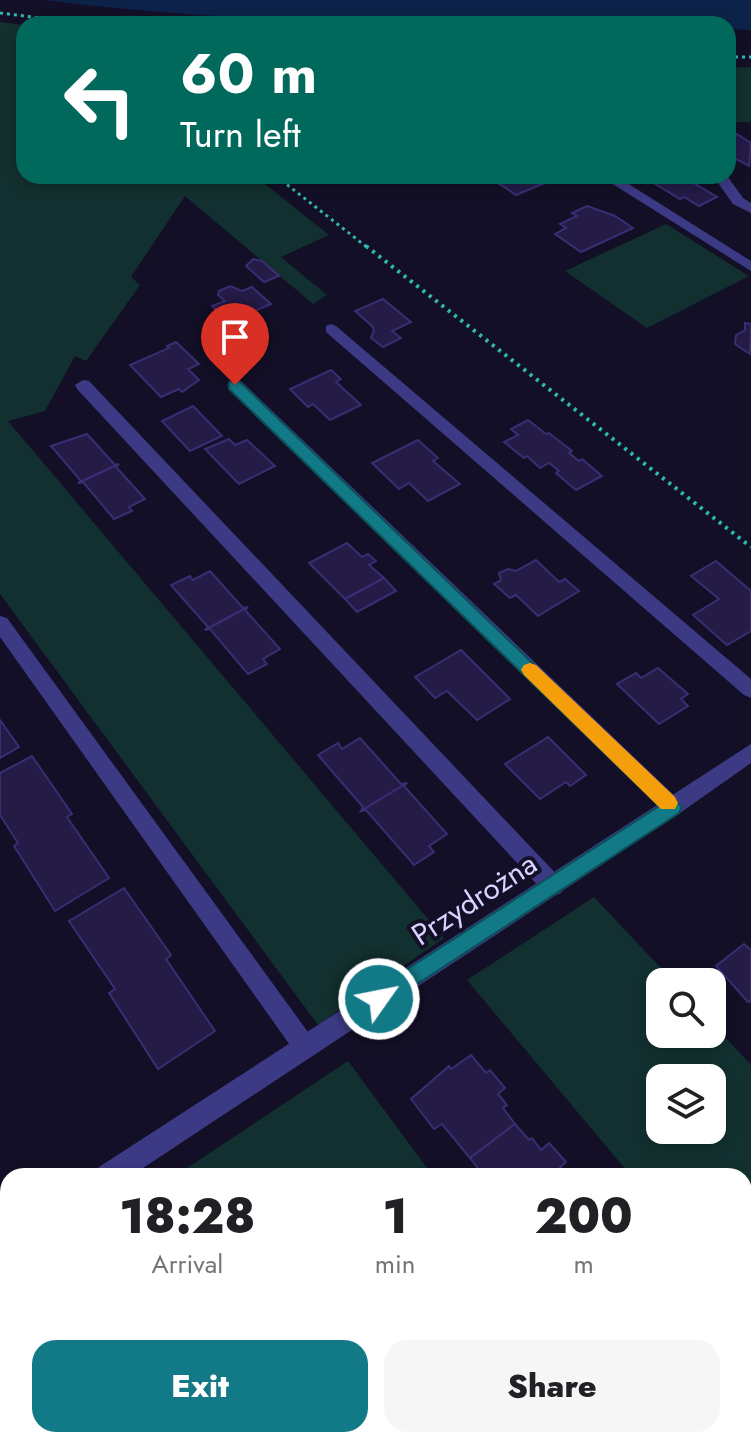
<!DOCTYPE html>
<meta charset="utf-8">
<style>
body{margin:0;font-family:Jost,sans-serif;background:#f6f6f6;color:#202124;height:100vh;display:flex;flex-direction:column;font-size:30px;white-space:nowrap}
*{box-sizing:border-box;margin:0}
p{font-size:26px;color:#757577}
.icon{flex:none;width:44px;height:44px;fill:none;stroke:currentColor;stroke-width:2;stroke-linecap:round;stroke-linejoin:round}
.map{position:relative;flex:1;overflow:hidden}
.drawer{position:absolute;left:0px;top:1168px;width:752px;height:280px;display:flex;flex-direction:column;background:#fff;border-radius:24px 24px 0 0;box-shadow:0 4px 12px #0003}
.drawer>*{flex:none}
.top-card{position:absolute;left:16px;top:16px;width:720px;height:168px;border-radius:24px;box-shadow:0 4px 12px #0003;background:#00695c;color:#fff;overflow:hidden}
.fabs{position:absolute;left:646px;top:968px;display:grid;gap:16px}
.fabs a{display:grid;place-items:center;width:80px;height:80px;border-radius:16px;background:#fff;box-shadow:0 4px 12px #0003;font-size:40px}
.pin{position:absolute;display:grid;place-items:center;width:68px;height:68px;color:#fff;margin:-82px -34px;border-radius:50% 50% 50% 0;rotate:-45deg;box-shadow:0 0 8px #0007}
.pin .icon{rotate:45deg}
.me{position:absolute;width:88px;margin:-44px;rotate:57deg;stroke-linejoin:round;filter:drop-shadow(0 0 6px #0008)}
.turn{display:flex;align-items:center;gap:28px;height:168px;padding:0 32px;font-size:36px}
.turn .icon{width:104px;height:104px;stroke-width:2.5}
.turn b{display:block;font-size:56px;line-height:68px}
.eta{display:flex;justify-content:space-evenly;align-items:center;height:136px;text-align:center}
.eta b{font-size:48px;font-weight:800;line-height:56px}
.cta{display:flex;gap:16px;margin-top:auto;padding:16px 32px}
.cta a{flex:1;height:92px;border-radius:24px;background:#127987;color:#fff;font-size:32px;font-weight:800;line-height:92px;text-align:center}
.cta a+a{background:#f6f6f6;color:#202124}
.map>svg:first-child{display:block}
</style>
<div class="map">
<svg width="751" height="1448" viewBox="0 0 751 1448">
<rect width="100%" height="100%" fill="#130f26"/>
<!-- green -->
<g fill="#12302f" fill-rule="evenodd">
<polygon points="0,22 24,25 24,176 255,176 329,235 281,257 327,295 313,304 185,196 131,277 140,285 86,361 75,356 45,411 8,421 444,938 318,1025 0,594"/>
<polygon points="751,67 751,122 728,122 728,68"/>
<polygon points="666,224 749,276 647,328 565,271"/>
<path d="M 594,897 L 674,982 L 660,982 L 660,1034 L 712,1034 L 712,1023 L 751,1065 L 751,1448 L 0,1448 L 0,1273 L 8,1267 L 8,1440 L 744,1440 L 744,1176 L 631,1176 L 467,980 ZM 660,1078 L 712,1078 L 712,1130 L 660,1130 Z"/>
<polygon points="348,1061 433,1176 175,1176"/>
</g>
<!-- water -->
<path fill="#0c2248" d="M 45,0 L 751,0 L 751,30 L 728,29 L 728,24 C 500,24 272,29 45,0 Z"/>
<!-- building -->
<g fill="#241b47" stroke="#3b2d73" stroke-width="2">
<polygon points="737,134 751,143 749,166 728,155 728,138"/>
<polygon points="488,176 547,176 552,180 516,195"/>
<polygon points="657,176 682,176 717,197 699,206 684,197 680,199 649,180"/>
<polygon points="587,206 615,216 633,228 581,252 555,234 566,228 560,224 577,216 572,213"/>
<polygon points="253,259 262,261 279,276 264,282 246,266"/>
<polygon points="230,286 242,291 252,287 271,304 229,322 212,306 225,301 218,295 219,291"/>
<polygon points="383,299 411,322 392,331 401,338 383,347 371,338 374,330 371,325 355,311"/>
<polygon points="745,323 751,324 750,354 735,344 736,335 745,330"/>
<polygon points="176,342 199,364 188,369 199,380 182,392 179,389 161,397 130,365 169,348 167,346"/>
<polygon points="331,370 341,379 336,382 361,405 330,420 313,404 308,407 290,389"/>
<polygon points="193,406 222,436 190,451 162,421"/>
<polygon points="528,420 546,434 549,433 572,451 569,453 579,461 582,459 602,476 576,490 556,473 559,471 549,463 540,468 527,456 524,458 504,442 518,435 511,429"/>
<polygon points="87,434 115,465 119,464 78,483 81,481 51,446"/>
<polygon points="229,439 235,445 247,440 275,466 239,484 205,449"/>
<polygon points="418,440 438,458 433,461 460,484 428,501 409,483 399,489 372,463"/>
<polygon points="119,464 116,467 145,499 129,507 132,511 114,519 83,482 78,483"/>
<polygon points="347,543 362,557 368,554 376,561 369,565 384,578 345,599 309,563"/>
<polygon points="536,560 559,582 565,579 579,591 538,616 516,595 510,598 494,584 501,580 499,573 508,569 516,571"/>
<polygon points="716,561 751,591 751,631 727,645 693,615 719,599 691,576"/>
<polygon points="210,571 243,608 248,607 205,630 208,627 171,585 190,576 193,580"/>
<polygon points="384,578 396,591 357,612 345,599"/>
<polygon points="248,607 245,610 280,649 263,659 267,664 248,674 210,629 205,630"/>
<polygon points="461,650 510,699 477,720 447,691 435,698 415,677"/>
<polygon points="658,668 688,694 681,699 688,706 659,724 617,684 636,673 641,678"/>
<polygon points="0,720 19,747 0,758"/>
<polygon points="548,737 586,775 570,786 566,782 540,799 505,764"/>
<polygon points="360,738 401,784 407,783 361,811 363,807 318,755 338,743 342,749"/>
<polygon points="32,756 72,814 67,817 109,878 55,911 14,846 18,843 0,815 0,773"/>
<polygon points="407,783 404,786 447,834 429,846 434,852 414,865 366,810 361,811"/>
<polygon points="124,888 171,955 166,959 215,1031 158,1069 109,993 115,989 69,921"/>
<polygon points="744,944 751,950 751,1001 748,1002 716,966"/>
<polygon points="471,1055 486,1073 490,1070 505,1088 498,1094 507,1105 503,1108 515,1124 470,1158 442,1124 434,1129 411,1099 449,1066 451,1069"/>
<polygon points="515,1124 529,1140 532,1138 541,1150 549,1143 566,1162 560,1167 568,1176 484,1176 470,1158"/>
</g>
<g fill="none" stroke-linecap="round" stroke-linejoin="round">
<!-- path-far1 -->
<g stroke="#2fb8b0" stroke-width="3" stroke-dasharray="3 4" stroke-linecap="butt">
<polyline points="0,13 89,24"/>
<polyline points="728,57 751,57"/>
<polyline points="276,176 368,248"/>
</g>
<!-- path -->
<polyline stroke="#2fb8b0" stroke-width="4" stroke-dasharray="3 5" stroke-linecap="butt" points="366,246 751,547"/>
<!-- service -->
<g fill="#3d3a85" fill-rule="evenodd">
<polygon points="600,176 616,176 751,261 751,271"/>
<polygon points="718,177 728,177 743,198 751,203 751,213 733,204 716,180"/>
<polygon points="331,324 336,326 751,679 751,698 744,695 326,332 326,326"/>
<polygon points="83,380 89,381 561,879 564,886 561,893 553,896 545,893 77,389 75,385"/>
<polygon points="235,380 241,381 680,801 683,807 680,813 673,816 666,813 229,389 227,385"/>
<polygon points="0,616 7,618 313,1039 317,1047 313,1055 305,1059 297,1055 0,637"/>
</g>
<!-- minor -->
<g fill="#3d3a85" fill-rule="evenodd">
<polygon points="751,744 751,763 680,813 131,1176 95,1176 99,1167"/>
<polygon points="8,1229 8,1257 0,1260 0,1232"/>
</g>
</g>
<!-- route -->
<polygon fill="#127987" stroke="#0c4f58" stroke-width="2" points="235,381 240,382 682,807 679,813 379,1009 372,1006 369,999 372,992 659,806 229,389 229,382"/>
<!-- slow -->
<polygon fill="#f59e0b" points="530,663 536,665 675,797 678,803 675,809 661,809 524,675 521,670 524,665"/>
<g text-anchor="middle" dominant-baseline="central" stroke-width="8" stroke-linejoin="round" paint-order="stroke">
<!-- street labels -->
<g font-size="30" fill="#d9d4ff" stroke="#130f26">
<text transform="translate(474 899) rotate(-33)">Przydrożna</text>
</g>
</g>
</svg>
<div class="fabs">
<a><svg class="icon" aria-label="search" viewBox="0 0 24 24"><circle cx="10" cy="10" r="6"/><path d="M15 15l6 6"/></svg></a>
<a><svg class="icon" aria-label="layers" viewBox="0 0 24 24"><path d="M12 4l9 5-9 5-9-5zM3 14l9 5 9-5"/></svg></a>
</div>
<div class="pin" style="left:235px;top:385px;background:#d93025"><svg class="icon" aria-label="arrive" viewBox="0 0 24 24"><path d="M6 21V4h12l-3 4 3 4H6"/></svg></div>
<svg class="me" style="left:379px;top:999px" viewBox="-20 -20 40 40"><circle r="17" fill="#127987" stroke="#fff" stroke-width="3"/><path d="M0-11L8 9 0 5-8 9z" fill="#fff"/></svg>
<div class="top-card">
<div class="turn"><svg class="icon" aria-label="left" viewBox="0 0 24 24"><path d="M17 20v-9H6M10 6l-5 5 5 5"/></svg><div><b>60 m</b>Turn left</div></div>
</div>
<section class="drawer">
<div class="eta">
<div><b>18:28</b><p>Arrival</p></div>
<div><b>1</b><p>min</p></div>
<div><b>200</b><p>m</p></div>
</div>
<div class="cta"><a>Exit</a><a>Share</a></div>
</section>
</div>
